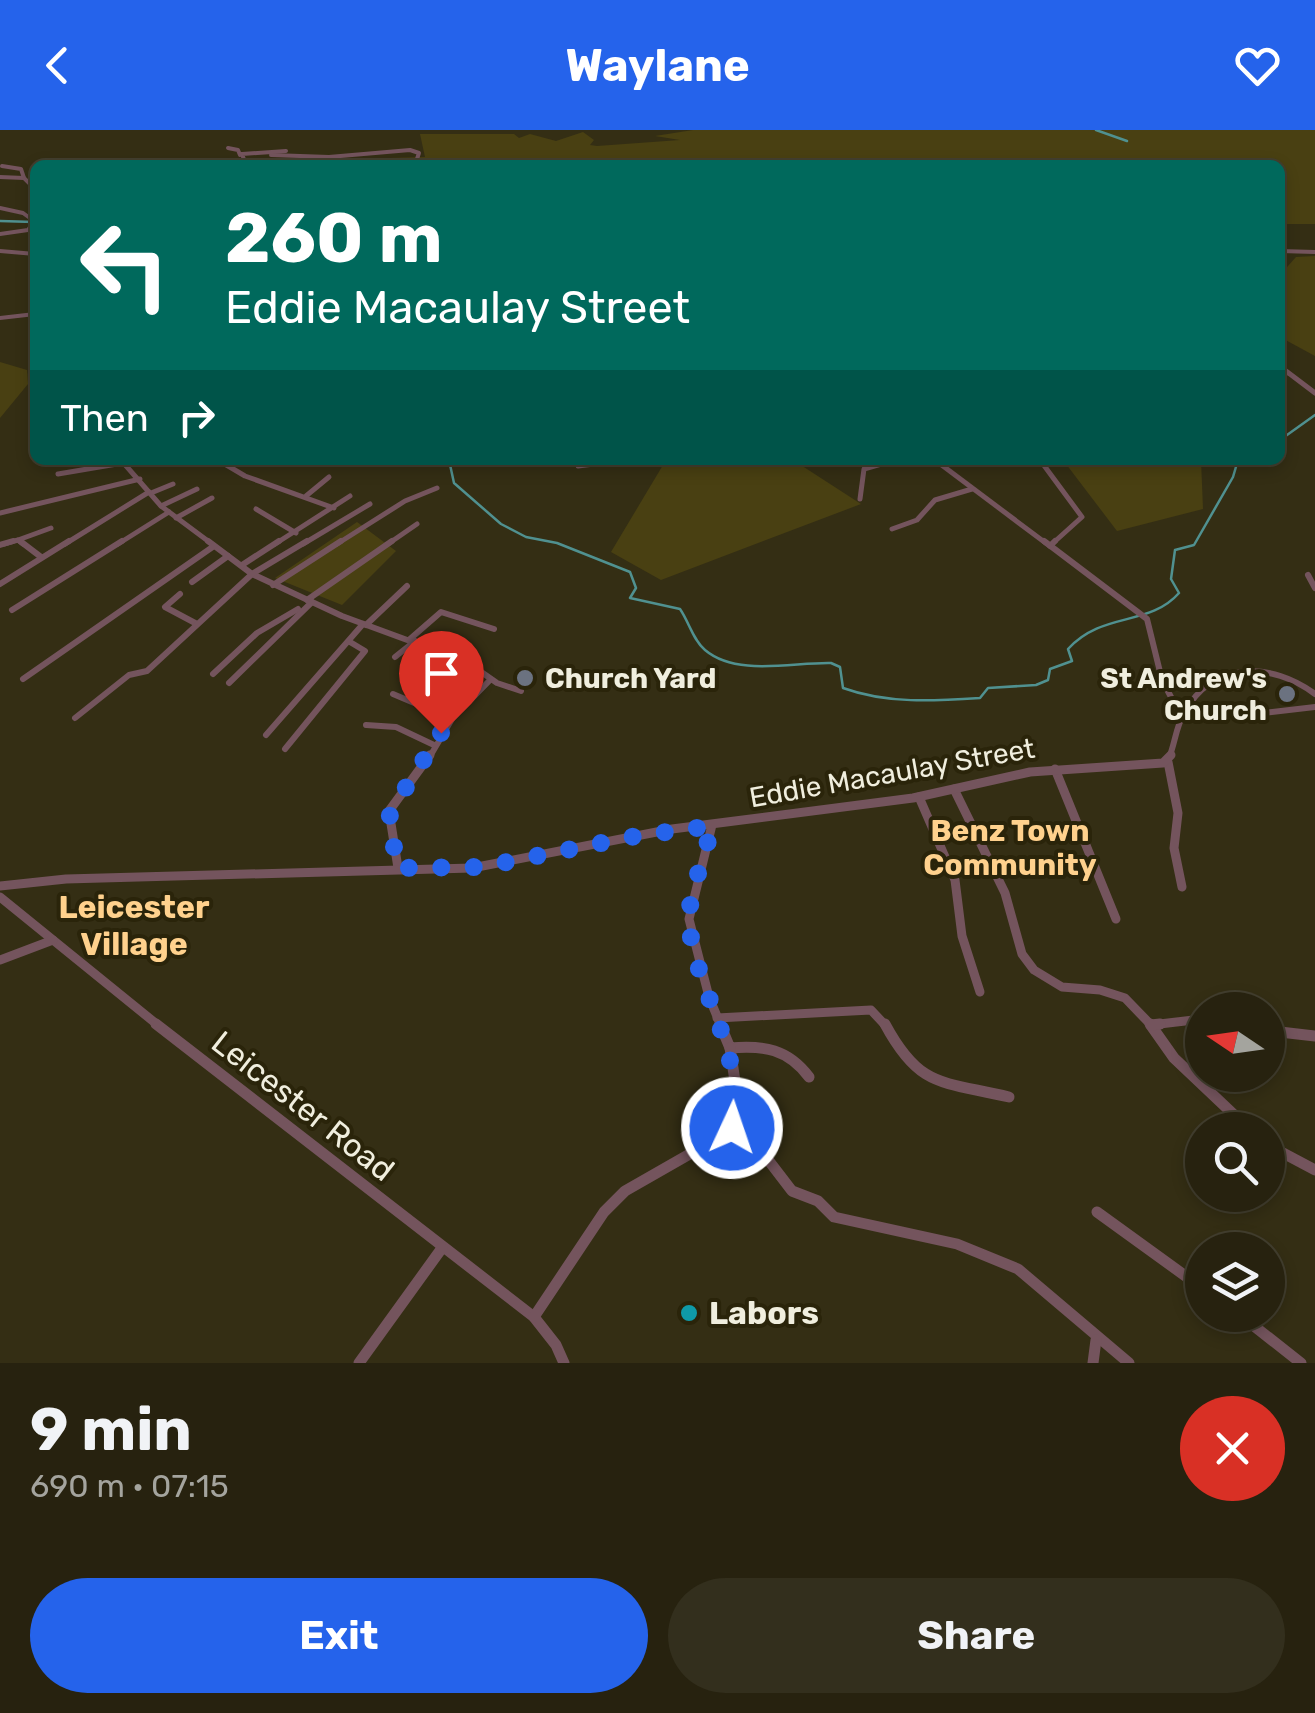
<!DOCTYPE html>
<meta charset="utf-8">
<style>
body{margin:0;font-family:Rubik,sans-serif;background:#332f1d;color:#f1f3f6;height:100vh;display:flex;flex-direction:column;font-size:38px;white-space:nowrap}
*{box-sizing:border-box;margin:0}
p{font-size:32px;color:#a4a49e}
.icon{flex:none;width:55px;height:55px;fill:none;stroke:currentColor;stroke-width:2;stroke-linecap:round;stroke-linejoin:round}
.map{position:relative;height:1233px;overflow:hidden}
.side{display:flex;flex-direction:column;background:#27220f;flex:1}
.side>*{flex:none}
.guide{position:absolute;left:30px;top:30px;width:1255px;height:305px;border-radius:15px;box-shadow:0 5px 15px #0003,0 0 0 2px #433f2f;background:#00695c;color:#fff;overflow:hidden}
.needle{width:65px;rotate:283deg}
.controls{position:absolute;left:1185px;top:862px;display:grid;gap:20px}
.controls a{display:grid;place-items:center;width:100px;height:100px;border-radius:50%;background:#27220f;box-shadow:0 5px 15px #0003,0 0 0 2px #433f2f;font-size:50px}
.pin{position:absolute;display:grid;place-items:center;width:85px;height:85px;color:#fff;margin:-102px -42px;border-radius:50% 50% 50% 0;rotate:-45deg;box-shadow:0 0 10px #0007}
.pin .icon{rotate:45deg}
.me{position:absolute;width:110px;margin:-55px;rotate:3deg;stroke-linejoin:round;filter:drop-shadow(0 0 8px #0008)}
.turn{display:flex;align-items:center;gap:35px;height:210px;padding:0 30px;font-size:45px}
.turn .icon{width:130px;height:130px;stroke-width:2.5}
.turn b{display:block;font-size:70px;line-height:85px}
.then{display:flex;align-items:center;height:95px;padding:0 30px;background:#0003;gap:20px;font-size:38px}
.round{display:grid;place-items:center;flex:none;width:105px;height:105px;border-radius:52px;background:#332f1d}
.head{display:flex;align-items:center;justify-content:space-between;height:170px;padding:0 30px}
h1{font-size:60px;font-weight:700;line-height:75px}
.primary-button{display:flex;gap:20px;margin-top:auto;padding:20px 30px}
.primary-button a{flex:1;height:115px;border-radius:60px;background:#2563eb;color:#fff;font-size:40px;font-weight:700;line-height:115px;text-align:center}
.primary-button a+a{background:#332f1d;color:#f1f3f6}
header{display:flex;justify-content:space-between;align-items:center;height:130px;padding:0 30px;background:#2563eb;color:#fff;font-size:45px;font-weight:700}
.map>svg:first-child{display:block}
</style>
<header><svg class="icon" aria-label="back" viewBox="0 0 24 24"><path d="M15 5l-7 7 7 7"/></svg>Waylane<svg class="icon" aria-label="heart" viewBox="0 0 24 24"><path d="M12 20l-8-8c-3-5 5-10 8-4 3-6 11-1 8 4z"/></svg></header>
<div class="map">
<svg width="1315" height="1233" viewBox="0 0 1315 1233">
<rect width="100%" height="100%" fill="#342e14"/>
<!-- green -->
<g fill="#494012">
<polygon points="693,0 1315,0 1315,94 1280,94 1280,35 313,34 317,30 425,27 420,4 514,4 519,8 530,4 556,11 583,2 594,10 590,15 597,16 680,10 655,6"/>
<polygon points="1315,126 1315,226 1280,207 1280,145 1296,127"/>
<polygon points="0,232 27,240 28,254 0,288"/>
<polygon points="666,330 793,330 861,374 661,450 611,422"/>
<polygon points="1063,330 1201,330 1203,379 1117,401"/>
<polygon points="357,392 396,421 342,475 275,448"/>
</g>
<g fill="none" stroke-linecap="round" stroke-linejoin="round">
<!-- stream -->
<g stroke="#509190" stroke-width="2.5">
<polyline points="1096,0 1127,11"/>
<polyline points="0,91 34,92"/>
<polyline points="1280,310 1315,285"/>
<path d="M 449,330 L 454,353 L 501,394 L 526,407 L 557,413 L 630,442 L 636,458 L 630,468 L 680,479 C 689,492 693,510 705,520 C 737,547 793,532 831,533 L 840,537 L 843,558 C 887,574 934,571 980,568 L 988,558 L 1036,555 L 1048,550 L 1050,539 L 1072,531 L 1068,519 C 1103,481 1149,497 1179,463 L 1171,449 L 1175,420 L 1194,415 L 1233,347 L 1238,330"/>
</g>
<!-- minor-far4 -->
<g stroke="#74545d" stroke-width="4">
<polyline points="228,18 238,20 240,25"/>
<polyline points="271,25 329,27 410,20 419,23 415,35"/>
<polyline points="246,35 242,24 286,21"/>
<polyline points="2,36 21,39 24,48"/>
<polyline points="0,47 24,48 35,59"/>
<polyline points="0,78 23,83 34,91 28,100 0,104"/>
<polyline points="0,121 35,124"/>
<polyline points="1280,121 1315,122"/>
<polyline points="0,188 35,184"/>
<polyline points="1280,237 1289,244"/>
</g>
<!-- minor-far3 -->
<g stroke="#74545d" stroke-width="5">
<polyline points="1286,241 1315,263"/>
<polyline points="121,330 161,376 212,414"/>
<polyline points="218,330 245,346 334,378"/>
<polyline points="935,330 1047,414"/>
<polyline points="1040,330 1082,387 1052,414"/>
<polyline points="578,336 625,330"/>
<polyline points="58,344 123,333"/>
<polyline points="151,363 173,354"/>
<polyline points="306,366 329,347"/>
<polyline points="860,369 864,339 895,330"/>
<polyline points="161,376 197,359"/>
<polyline points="256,379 296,403"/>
<polyline points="0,383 140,349"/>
<polyline points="176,388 212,368"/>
<polyline points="892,399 917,390 935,370 972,359"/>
<polyline points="18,410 51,398"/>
<polyline points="4,414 18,410 23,414"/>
<polyline points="65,414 149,362"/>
<polyline points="118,414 169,382"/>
<polyline points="275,414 350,366"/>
<polyline points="303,414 370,374"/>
<polyline points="337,414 405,371 437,358"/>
<polyline points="388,414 417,394"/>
</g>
<!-- minor-far2 -->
<g stroke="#74545d" stroke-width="6">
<polyline points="20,411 41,427"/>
<polyline points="208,411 252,444 342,486 467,532 497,553 521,561"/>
<polyline points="1044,411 1147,489 1162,550 1180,584"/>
<polyline points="0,415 13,411"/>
<polyline points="1050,416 1055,411"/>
<polyline points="242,435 279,411"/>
<polyline points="1308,445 1315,458"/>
<polyline points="192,452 228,426"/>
<polyline points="0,454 69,411"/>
<polyline points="273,455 341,411"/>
<polyline points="180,464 165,477 197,494"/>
<polyline points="307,470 392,411"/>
<polyline points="12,480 122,411"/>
<polyline points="366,495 407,456"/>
<polyline points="410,509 441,482 494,499"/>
<polyline points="395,527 415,511"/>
<polyline points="213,544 257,503 298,479"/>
<polyline points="23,549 214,416"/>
<polyline points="229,553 312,472"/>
<polyline points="393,564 452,589"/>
<polyline points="1255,584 1315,577"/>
<polyline points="75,588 129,545 147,541 252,444 307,411"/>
<polyline points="366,595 396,597 434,615"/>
<polyline points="266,605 363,494"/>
<polyline points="285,619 365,521 350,512"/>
<polyline points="429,628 452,589 490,550"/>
<path d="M 1169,628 C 1175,613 1176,597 1184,583 C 1213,530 1272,532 1315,564"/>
</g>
<!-- minor-far1 -->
<g stroke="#74545d" stroke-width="9">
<polyline points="1168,632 1178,683 1174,718 1182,757"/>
<polyline points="1055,639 1116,789"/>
<polyline points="954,659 1005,763 1022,824 1034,840 1062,857 1100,860 1125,868 1152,896"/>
<polyline points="919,667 955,750 962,806 980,862"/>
<polyline points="712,695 689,789 709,867 721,896"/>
<polyline points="398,738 389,681 430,625"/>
<polyline points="0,756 66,749 472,738 672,699 913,668 1030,642 1163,633 1171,625"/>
<polyline points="0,767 159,896"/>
<polyline points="0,830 53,810"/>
<polyline points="717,888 871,880 886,896"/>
<polyline points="1268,894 1272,896"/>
<polyline points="1151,895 1202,889"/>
</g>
<!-- minor -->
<g stroke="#74545d" stroke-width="11">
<polyline points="156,894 534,1187 556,1215 564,1233"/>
<path d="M 720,894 L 730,918 C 764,915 788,919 809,947"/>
<path d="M 885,894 C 920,959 942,951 1009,967"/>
<polyline points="1150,894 1174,928 1250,1000"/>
<polyline points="1268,894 1280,902 1315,906"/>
<polyline points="1151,895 1160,894"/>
<polyline points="730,1001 769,1031 792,1061 818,1071 834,1087 957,1114 1018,1139 1129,1233"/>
<polyline points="1268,1015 1315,1040"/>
<polyline points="1097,1082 1202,1158"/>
<polyline points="1240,1185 1301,1233"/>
<polyline points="534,1187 604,1082 625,1061 730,1001 736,958 730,918"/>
<polyline points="359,1233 442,1118"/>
<polyline points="1093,1233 1096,1210"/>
</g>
</g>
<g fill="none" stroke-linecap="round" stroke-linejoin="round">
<!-- route -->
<path stroke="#2563eb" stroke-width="18" stroke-dasharray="0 32.4" d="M 441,603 C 432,618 387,683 388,692 C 389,708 398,722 398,738 L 482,737 L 636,706 L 712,696 C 706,723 687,768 689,794 C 697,866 747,923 732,998"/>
</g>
<!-- markers -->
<g fill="#6b7280" stroke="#2a240a" stroke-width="4">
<circle cx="525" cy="548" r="10"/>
<circle cx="1287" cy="564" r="10"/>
</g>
<circle fill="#0f9aa8" stroke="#2a240a" stroke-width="4" cx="689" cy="1183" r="10"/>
<g text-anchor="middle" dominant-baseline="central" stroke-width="8" stroke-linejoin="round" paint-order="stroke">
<!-- poi labels -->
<g font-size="28" font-weight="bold" fill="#f0eede" stroke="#2a240a" text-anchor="start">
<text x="545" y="548">Church Yard</text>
<text x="1267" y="548" text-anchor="end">St Andrew's<tspan x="1267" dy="32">Church</tspan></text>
</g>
<!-- street labels -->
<g font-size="28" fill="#f0eede" stroke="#2a240a">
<text transform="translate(892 643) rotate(-10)">Eddie Macaulay Street</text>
</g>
<!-- neighbourhood labels -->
<g font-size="30" font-weight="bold" fill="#ffd18d" stroke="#2a240a">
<text x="1010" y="701">Benz Town<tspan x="1010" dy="34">Community</tspan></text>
</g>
<!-- quarter labels -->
<g font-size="32" font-weight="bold" fill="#ffd18d" stroke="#2a240a">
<text x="134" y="777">Leicester<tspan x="134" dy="37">Village</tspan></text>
</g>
<!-- near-street labels -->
<g font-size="32" fill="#f0eede" stroke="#2a240a">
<text transform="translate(303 976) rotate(38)">Leicester Road</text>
</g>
<!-- near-poi labels -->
<g font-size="32" font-weight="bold" fill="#f0eede" stroke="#2a240a" text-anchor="start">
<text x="709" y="1183">Labors</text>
</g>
</g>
</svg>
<div class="controls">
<a><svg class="needle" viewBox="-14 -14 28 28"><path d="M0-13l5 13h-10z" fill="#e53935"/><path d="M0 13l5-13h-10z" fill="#a4a49e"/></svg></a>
<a><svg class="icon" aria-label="search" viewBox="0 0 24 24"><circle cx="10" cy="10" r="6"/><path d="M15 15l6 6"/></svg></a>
<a><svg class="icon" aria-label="layers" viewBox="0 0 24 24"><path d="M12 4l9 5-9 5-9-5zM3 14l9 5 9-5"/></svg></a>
</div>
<div class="pin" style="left:441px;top:603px;background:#d93025"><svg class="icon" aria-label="arrive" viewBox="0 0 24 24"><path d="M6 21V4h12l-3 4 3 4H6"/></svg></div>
<svg class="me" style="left:732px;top:998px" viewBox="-20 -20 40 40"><circle r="17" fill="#2563eb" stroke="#fff" stroke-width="3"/><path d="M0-11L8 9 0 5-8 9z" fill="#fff"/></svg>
<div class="guide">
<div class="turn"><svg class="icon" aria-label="left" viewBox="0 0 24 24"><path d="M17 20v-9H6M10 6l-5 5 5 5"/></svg><div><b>260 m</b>Eddie Macaulay Street</div></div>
<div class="then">Then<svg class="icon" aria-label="right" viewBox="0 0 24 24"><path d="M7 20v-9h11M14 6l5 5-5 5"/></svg></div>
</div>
</div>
<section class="side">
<div class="head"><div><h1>9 min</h1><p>690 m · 07:15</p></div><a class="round" style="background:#d93025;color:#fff"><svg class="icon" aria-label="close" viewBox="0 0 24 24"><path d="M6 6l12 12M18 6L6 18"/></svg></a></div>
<div class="primary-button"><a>Exit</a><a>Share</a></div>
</section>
